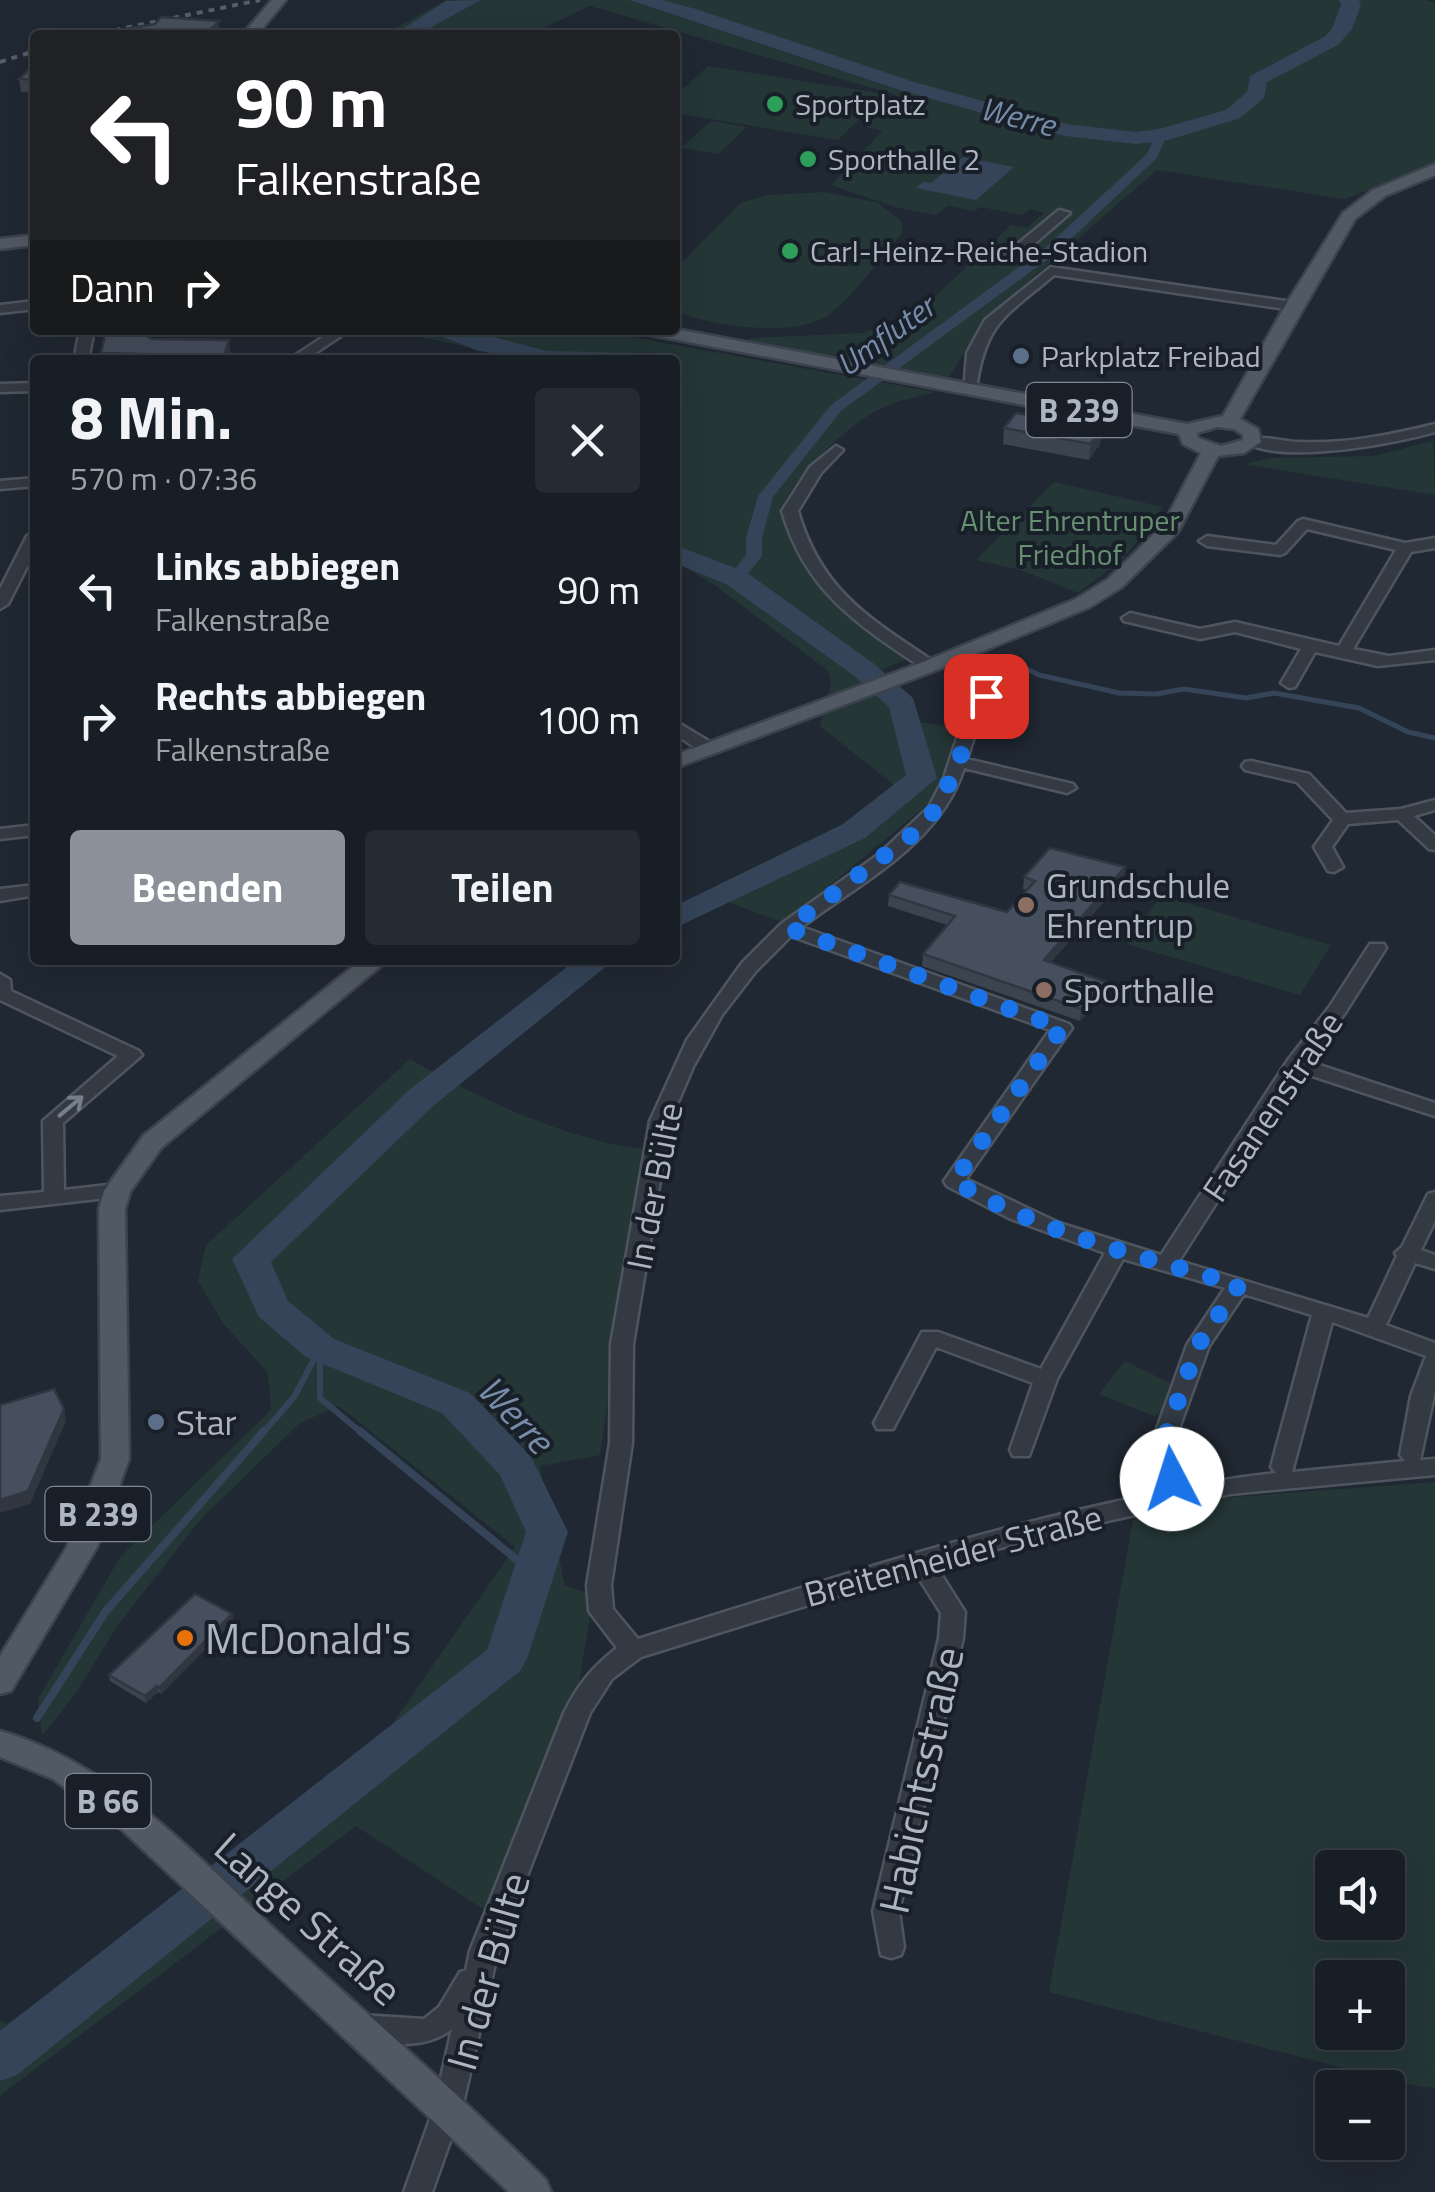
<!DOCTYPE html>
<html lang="de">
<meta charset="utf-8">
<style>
body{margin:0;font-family:"Titillium Web",sans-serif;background:#252b32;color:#f1f3f6;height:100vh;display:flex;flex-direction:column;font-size:38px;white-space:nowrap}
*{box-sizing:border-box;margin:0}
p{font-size:32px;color:#9fa2a7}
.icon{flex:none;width:55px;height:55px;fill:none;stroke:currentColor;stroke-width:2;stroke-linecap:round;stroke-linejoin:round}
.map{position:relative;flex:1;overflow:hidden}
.sheet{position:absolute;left:30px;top:355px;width:650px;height:610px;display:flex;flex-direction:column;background:#181e26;border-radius:10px;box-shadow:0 10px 40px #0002,0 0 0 2px #363c43}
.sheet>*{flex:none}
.banner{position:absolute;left:30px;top:30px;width:650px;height:305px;border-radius:10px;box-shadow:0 10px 40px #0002,0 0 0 2px #363c43;background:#202124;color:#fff;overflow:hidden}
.tools{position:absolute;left:1315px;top:1850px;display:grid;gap:20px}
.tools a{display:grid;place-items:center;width:90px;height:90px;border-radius:10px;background:#181e26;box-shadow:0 10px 40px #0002,0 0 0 2px #363c43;font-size:50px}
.pin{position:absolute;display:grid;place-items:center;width:85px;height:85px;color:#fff;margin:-42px;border-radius:20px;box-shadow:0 5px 15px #0006}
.me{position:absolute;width:110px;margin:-55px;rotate:355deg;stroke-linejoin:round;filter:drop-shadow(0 0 8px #0008)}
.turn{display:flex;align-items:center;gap:35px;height:210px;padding:0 40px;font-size:45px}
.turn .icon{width:130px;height:130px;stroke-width:2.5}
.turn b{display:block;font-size:70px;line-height:85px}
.then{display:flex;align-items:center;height:95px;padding:0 40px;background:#0003;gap:20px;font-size:38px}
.round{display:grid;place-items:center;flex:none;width:105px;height:105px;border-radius:10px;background:#252b32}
.headline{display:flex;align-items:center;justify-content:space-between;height:170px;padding:0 40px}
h1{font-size:60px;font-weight:700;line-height:75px}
.primary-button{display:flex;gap:20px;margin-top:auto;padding:20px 40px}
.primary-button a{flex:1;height:115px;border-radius:10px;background:#8c9099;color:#fff;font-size:40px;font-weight:700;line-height:115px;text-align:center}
.primary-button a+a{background:#252b32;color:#f1f3f6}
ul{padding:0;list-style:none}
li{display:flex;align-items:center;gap:30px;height:130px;padding:0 40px}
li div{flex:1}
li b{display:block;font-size:38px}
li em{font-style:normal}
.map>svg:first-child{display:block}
</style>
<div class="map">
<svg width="1435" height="2192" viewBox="0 0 1435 2192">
<rect width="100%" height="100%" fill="#202833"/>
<!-- green -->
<g fill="#253636" fill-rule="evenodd">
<polygon points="446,0 1425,0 1435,3 1435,164 1345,199 1157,170 983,321 949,377 744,343 751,338 862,333 914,316 1011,225 1027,228 1044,213 1030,209 1023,215 980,207 975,211 948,206 936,215 898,208 831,185 882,131 867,127 896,95 590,6 529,35 383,35"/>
<polygon points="708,66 885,94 838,140 675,113 675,96"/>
<polygon points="711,121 747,127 718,154 681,148"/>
<path d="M 826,192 L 878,203 L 901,221 L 903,232 C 880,258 858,291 831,313 C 801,339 708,327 675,310 L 675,269 L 742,202 L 769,195 Z"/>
<path d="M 384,330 L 593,330 L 935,392 C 918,397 898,400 882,408 C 848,424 792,477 780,513 C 799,584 851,618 908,659 L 865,676 L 903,704 L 907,720 L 956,728 L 938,796 L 784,923 L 717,898 L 852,831 L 894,785 L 820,726 L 831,683 L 828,671 L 716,586 L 675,562 L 675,360 L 533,360 Z"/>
<polygon points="1433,441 1435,495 1244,464 1271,458 1374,456"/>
<polygon points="1054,482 1163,507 1124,558 1078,593 1021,570 976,560"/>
<polygon points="1161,896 1331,945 1300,995 1127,944"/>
<path d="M 410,1059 C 473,1096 570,1141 643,1149 L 600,1455 L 540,1466 L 565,1586 L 594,1595 L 577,1694 L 492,1915 L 356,1826 L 0,2096 L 0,2021 L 7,2024 L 372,1753 L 515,1547 L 339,1406 L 300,1423 L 201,1519 L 118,1625 L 76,1693 L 42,1736 L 38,1699 L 120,1557 L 271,1410 L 268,1373 L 222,1322 L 198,1281 L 206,1245 Z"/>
<polygon points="1125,1361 1172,1384 1164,1411 1154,1416 1099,1394"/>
<path d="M 1435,1482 L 1435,2088 L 1405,2084 L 1049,1992 L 1133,1520 L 1221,1498 ZM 1332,1868 L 1388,1868 L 1388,1922 L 1332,1922 ZM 1332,1978 L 1388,1978 L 1388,2032 L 1332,2032 Z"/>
</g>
<!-- water -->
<polygon fill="#354459" points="963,157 1014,167 976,200 916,188 923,182 931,183"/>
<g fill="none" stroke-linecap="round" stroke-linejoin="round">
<!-- stream-far2 -->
<polyline stroke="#354459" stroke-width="5" points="1021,666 1039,675 1119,693 1156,694 1184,689 1246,698 1274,693 1359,708 1408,732 1435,738"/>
<!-- stream-far1 -->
<g stroke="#354459" stroke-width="6">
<polyline points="320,1349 320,1398 363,1434"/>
<polyline points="262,1434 294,1397 320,1348"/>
</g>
<!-- stream -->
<g stroke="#354459" stroke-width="8">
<polyline points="360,1431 533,1573"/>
<polyline points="37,1718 106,1611 264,1431"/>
</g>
<!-- canal -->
<polygon fill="#354459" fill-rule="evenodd" points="1157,132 1167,135 1157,158 1056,253 841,411 773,497 762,538 762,556 742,581 730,581 728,578 746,555 746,538 758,496 831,405 1046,247 1147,154"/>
<!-- river -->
<g fill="#354459" fill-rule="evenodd">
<polygon points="481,0 417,35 393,35 446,1"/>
<polygon points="630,0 662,0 696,9 914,82 1066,124 1136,132 1159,129 1226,110 1247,92 1250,76 1324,37 1332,29 1341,5 1339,0 1359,0 1361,5 1352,29 1338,45 1267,82 1264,98 1240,118 1169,140 1136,144 1065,136 900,90"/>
<polygon points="434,330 468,330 547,351 635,353 647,360 522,360 476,350 438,335"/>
<polygon points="675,545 746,572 873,663 913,698 937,778 865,838 675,928 675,906 843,824 906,775 889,707 853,675 726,584 675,563"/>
<polygon points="576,960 614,960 433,1106 271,1262 288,1301 334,1339 470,1393 531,1457 568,1532 527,1659 520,1671 17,2075 0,2081 0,2031 487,1650 526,1532 500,1475 442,1413 306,1357 259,1317 232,1259 409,1090"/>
</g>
<defs>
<g id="minor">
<polygon points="1059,210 1070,213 1012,263 1002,263 1002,257"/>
<path d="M 1051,267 L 1293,302 L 1300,306 L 1293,310 L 1054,275 C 1005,317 985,322 976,390 L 964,393 L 967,353 L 985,320 Z"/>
<polygon points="35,301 35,309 0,313 0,305"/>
<polygon points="80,330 94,330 88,360 74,360"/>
<polygon points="329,333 341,336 305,360 288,360"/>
<polygon points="35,383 35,391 0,392 0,384"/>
<path d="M 1435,424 L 1435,432 C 1394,444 1280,465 1245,442 C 1258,433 1283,442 1299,442 C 1346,444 1390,435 1435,424 Z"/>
<path d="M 836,446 L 843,450 L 821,473 L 798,511 C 821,591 870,619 936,663 L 936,669 L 924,669 C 858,625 805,591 782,511 L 810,467 Z"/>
<polygon points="35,478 35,486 0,489 0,481"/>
<polygon points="1303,519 1405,543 1435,538 1435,548 1411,552 1353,649 1389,656 1435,650 1435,660 1378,666 1315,652 1295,687 1289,688 1281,683 1301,649 1235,632 1200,639 1124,621 1122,618 1130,613 1200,629 1235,622 1339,646 1396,550 1307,529 1285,553 1280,555 1207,546 1199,541 1207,536 1276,545 1298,521"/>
<polygon points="35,531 35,551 8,604 0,609 0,589 27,536"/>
<path d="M 967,646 L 1007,673 L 982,713 L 967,759 L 1073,784 L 1076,788 L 1067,793 L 964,768 C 940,844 861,882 802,927 L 1069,1024 L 1072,1028 L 966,1179 L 1059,1223 L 1161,1255 L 1288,1060 L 1330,1006 L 1370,944 L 1384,944 L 1386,948 L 1345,1013 L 1307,1061 L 1435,1103 L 1435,1116 L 1300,1072 L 1179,1261 L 1368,1318 L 1397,1256 L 1395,1253 L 1402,1247 L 1428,1194 L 1435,1192 L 1435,1221 L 1421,1250 L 1435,1255 L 1435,1269 L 1415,1263 L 1386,1325 L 1435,1343 L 1435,1391 L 1420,1460 L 1435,1459 L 1435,1475 L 1230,1494 L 1058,1532 L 936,1566 L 965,1612 L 963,1638 L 899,1911 L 904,1947 L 901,1955 L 891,1958 L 881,1955 L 873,1911 L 939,1638 L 941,1613 L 915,1572 L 641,1657 L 612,1679 L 590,1713 L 498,1951 L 462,2108 L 432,2192 L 404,2192 L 434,2108 L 452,2029 C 426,2050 383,2046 352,2035 L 348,2027 L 352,2019 L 362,2015 L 424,2019 L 439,2007 L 460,1972 L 466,1970 L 470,1951 L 564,1713 C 578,1685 592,1667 617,1648 L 589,1611 L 587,1585 L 610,1443 L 611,1344 L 650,1121 L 687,1040 L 742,963 L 781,924 L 879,854 L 929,807 L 944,778 L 965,713 L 990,674 L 961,654 L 959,651 ZM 791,936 L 1050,1030 L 944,1181 L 947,1186 L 1011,1219 L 1105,1253 L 1041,1369 L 938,1332 L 922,1332 L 874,1423 L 877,1429 L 893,1429 L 936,1347 L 1033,1383 L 1010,1450 L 1013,1456 L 1029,1456 L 1057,1379 L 1123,1259 L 1225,1288 L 1187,1345 L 1154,1437 L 1160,1479 L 1164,1485 L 1180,1485 L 1184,1479 L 1176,1437 L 1209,1346 L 1244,1294 L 1312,1315 L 1271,1467 L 1276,1473 C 1223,1478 1172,1490 1119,1501 C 956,1536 797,1590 638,1639 L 613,1609 L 611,1585 L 632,1443 L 633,1344 L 670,1121 L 693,1067 L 722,1015 L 756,971 ZM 1332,1322 L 1426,1356 L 1411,1396 L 1400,1455 L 1405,1461 L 1292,1472 Z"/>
<polygon points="675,721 715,745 718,749 715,753 703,753 675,734"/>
<polygon points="1251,761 1309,774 1346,813 1401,809 1435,800 1435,810 1414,816 1435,835 1435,850 1429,849 1398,820 1348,824 1332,847 1343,867 1334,872 1328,871 1314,847 1333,820 1297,782 1245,770 1242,766 1245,762"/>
<polygon points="35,825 35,835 0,839 0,829"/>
<polygon points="35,885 35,895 0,901 0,889"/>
<polygon points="0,974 10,980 11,991 139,1051 142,1055 63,1123 64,1190 117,1184 124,1186 127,1191 124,1196 0,1210 0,1196 44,1192 43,1121 118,1056 0,1000"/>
</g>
<g id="major">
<polygon points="272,0 286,0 257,35 242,35"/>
<path d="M 1435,164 L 1435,175 L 1385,196 L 1355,219 L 1240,419 L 1258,429 L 1261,442 L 1244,453 L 1218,456 L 1178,532 L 1122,587 L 1090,607 L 937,670 L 675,768 L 675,755 L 923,662 L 1076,599 L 1108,579 L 1163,525 L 1201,453 L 1183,444 L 1179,434 L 651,335 L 642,330 L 675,329 L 1187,424 L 1223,416 L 1285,306 L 1343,213 L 1373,190 ZM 1217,427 L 1234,429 L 1243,435 L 1243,440 L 1221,446 L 1198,438 L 1197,433 Z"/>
<polygon points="35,235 35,245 0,249 0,239"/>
<polygon points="361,960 388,960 161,1148 130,1192 125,1209 129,1459 97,1547 11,1691 0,1694 0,1656 67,1547 101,1459 99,1209 104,1191 143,1136"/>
<path d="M 0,1731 C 119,1765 204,1865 293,1946 C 378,2024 464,2099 546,2180 L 551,2192 L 509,2192 L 121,1829 L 53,1779 L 0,1757 Z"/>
</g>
</defs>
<!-- minor casing -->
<use href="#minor" stroke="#4e555f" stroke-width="5"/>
<!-- major casing -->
<use href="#major" stroke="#3d434e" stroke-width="5"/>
<!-- minor -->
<use href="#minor" fill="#333a44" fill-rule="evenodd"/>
<!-- major -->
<use href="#major" fill="#515964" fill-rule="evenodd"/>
<!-- rail -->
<g stroke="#555e6b" stroke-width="4" stroke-dasharray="6 6" stroke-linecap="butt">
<polyline points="91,35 260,0"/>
<polyline points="0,62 35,51"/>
</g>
</g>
<!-- wall -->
<g fill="#3c4450">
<polygon points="35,64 35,93 21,92 19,79"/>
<polygon points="106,330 146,330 145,336 152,339 229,340 231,360 102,360 101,353"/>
<polygon points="1004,428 1102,429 1100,444 1089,460 1003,444"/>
<polygon points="1125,867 1124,879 1051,962 1106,982 1105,993 1080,1021 922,966 923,954 947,925 888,906 889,895 1007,912 1027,890 1023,889 1024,877"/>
<polygon points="232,1614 233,1621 161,1694 158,1692 146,1703 110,1681 109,1675"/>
</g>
<!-- shaded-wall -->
<g fill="#313741">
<polygon points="219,21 220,35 205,35"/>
<polygon points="229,340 231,360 225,360 224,356"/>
<polygon points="1102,429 1100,444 1089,460 1090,444"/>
<polygon points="1125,867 1124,879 1043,971 1044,960"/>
<polygon points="1106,982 1105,993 1080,1021 1081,1009"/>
<polygon points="64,1409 66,1421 30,1504 0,1513 0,1500"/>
<polygon points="232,1614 233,1621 161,1694 159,1688"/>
<polygon points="157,1686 158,1692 146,1703 145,1696"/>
</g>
<!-- building -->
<g fill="#464f5d" stroke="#313741" stroke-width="2.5">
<polygon points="161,17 219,21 205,35 114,35 118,30 155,24"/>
<polygon points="35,64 35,80 19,79"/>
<polygon points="106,330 140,330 140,333 152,339 229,340 224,356 101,353"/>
<polygon points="1016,413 1102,429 1090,444 1004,428"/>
<polygon points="1050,848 1125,867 1044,960 1106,982 1081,1009 923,954 955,916 889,895 900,882 1007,912 1035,881 1024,877"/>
<polygon points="54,1389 64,1409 28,1491 0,1500 0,1405"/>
<polygon points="195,1594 232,1614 159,1688 157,1686 145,1696 109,1675"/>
</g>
<!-- one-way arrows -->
<defs><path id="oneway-shaft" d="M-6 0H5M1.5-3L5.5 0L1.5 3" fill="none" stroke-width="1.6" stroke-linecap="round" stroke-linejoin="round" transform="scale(2.5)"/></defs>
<use stroke="#767e89" href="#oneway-shaft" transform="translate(71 1106) rotate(-40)"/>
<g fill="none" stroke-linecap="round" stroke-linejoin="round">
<!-- route -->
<path stroke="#1a73e8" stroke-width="18" stroke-dasharray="0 32.4" d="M 986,696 L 972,715 L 959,762 L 937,808 L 917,831 L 788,928 L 1062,1028 L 954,1181 C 1041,1233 1142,1257 1239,1285 L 1198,1345 L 1165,1437 L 1172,1479"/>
</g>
<!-- markers -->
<g fill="#2e9e5b" stroke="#191f28" stroke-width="4">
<circle cx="775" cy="104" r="10"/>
<circle cx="808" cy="159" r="10"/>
<circle cx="790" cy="251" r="10"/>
</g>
<g fill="#5c6f8a" stroke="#191f28" stroke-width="4">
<circle cx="1021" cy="356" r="10"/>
<circle cx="156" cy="1422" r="10"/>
</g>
<g fill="#8d6e63" stroke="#191f28" stroke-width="4">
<circle cx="1026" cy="905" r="10"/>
<circle cx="1044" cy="990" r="10"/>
</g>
<circle fill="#e8710a" stroke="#191f28" stroke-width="4" cx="185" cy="1638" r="10"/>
<g text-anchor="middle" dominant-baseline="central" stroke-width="8" stroke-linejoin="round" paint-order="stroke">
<!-- far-poi labels -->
<g font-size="30" fill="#adb5c1" stroke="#191f28" text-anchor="start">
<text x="795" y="104">Sportplatz</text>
<text x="828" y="159">Sporthalle 2</text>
<text x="810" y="251">Carl-Heinz-Reiche-Stadion</text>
<text x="1041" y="356">Parkplatz Freibad</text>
</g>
<!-- far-park labels -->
<g font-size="30" fill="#678f71" stroke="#191f28">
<text x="1070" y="520">Alter Ehrentruper<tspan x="1070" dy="34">Friedhof</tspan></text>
</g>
<!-- far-water labels -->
<g font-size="32" font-style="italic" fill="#778ca8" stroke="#191f28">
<text transform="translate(1018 116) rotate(14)">Werre</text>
<text transform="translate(885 335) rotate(-36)">Umfluter</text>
</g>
<!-- shield labels -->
<g fill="#191f28" stroke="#818893" stroke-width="2.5">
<rect x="1026.5" y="383" width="105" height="54" rx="8"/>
<rect x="45.5" y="1487" width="105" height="54" rx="8"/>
<rect x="65.5" y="1774" width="85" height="54" rx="8"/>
</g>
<g font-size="32" font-weight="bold" fill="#adb5c1">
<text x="1079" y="410">B 239</text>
<text x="98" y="1514">B 239</text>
<text x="108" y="1801">B 66</text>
</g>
<!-- poi labels -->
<g font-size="35" fill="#adb5c1" stroke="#191f28" text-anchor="start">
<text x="1046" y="885">Grundschule<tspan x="1046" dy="40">Ehrentrup</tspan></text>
<text x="1064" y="990">Sporthalle</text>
<text x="176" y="1422">Star</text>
</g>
<!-- street labels -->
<g font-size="35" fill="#adb5c1" stroke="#191f28">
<text transform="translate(1272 1106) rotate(-56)">Fasanenstraße</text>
<text transform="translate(654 1186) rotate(-79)">In der Bülte</text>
<text transform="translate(953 1555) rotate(-15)">Breitenheider Straße</text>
</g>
<!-- water labels -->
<g font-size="38" font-style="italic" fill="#778ca8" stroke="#191f28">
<text transform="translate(516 1414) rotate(47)">Werre</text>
</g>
<!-- near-poi labels -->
<g font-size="42" fill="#adb5c1" stroke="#191f28" text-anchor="start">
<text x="205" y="1638">McDonald's</text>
</g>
<!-- near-street labels -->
<g font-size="42" fill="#adb5c1" stroke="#191f28">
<text transform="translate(920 1780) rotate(-78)">Habichtsstraße</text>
<text transform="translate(309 1918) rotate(42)">Lange Straße</text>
<text transform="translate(487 1971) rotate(-74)">In der Bülte</text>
</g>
</g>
</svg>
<div class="tools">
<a><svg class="icon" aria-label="sound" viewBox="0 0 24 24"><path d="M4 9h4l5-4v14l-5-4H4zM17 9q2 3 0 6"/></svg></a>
<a>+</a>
<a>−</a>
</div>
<div class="pin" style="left:986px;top:696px;background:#d93025"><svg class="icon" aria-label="arrive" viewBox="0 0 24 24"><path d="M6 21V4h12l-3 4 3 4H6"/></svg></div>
<svg class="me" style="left:1172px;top:1479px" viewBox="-20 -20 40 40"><circle r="19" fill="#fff"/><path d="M0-13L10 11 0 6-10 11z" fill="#1a73e8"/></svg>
<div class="banner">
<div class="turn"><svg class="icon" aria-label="left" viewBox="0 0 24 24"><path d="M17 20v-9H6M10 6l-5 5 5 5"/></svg><div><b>90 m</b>Falkenstraße</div></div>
<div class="then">Dann<svg class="icon" aria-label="right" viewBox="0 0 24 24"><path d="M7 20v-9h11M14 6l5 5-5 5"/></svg></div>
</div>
<section class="sheet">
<div class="headline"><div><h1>8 Min.</h1><p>570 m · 07:36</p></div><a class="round"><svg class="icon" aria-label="close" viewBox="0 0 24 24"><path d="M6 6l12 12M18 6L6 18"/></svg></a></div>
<ul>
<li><svg class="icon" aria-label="left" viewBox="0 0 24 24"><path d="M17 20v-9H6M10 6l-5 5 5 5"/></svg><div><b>Links abbiegen</b><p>Falkenstraße</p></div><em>90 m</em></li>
<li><svg class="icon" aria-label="right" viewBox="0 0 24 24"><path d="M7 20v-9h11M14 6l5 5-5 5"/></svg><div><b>Rechts abbiegen</b><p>Falkenstraße</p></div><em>100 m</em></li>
</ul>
<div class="primary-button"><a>Beenden</a><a>Teilen</a></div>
</section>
</div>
